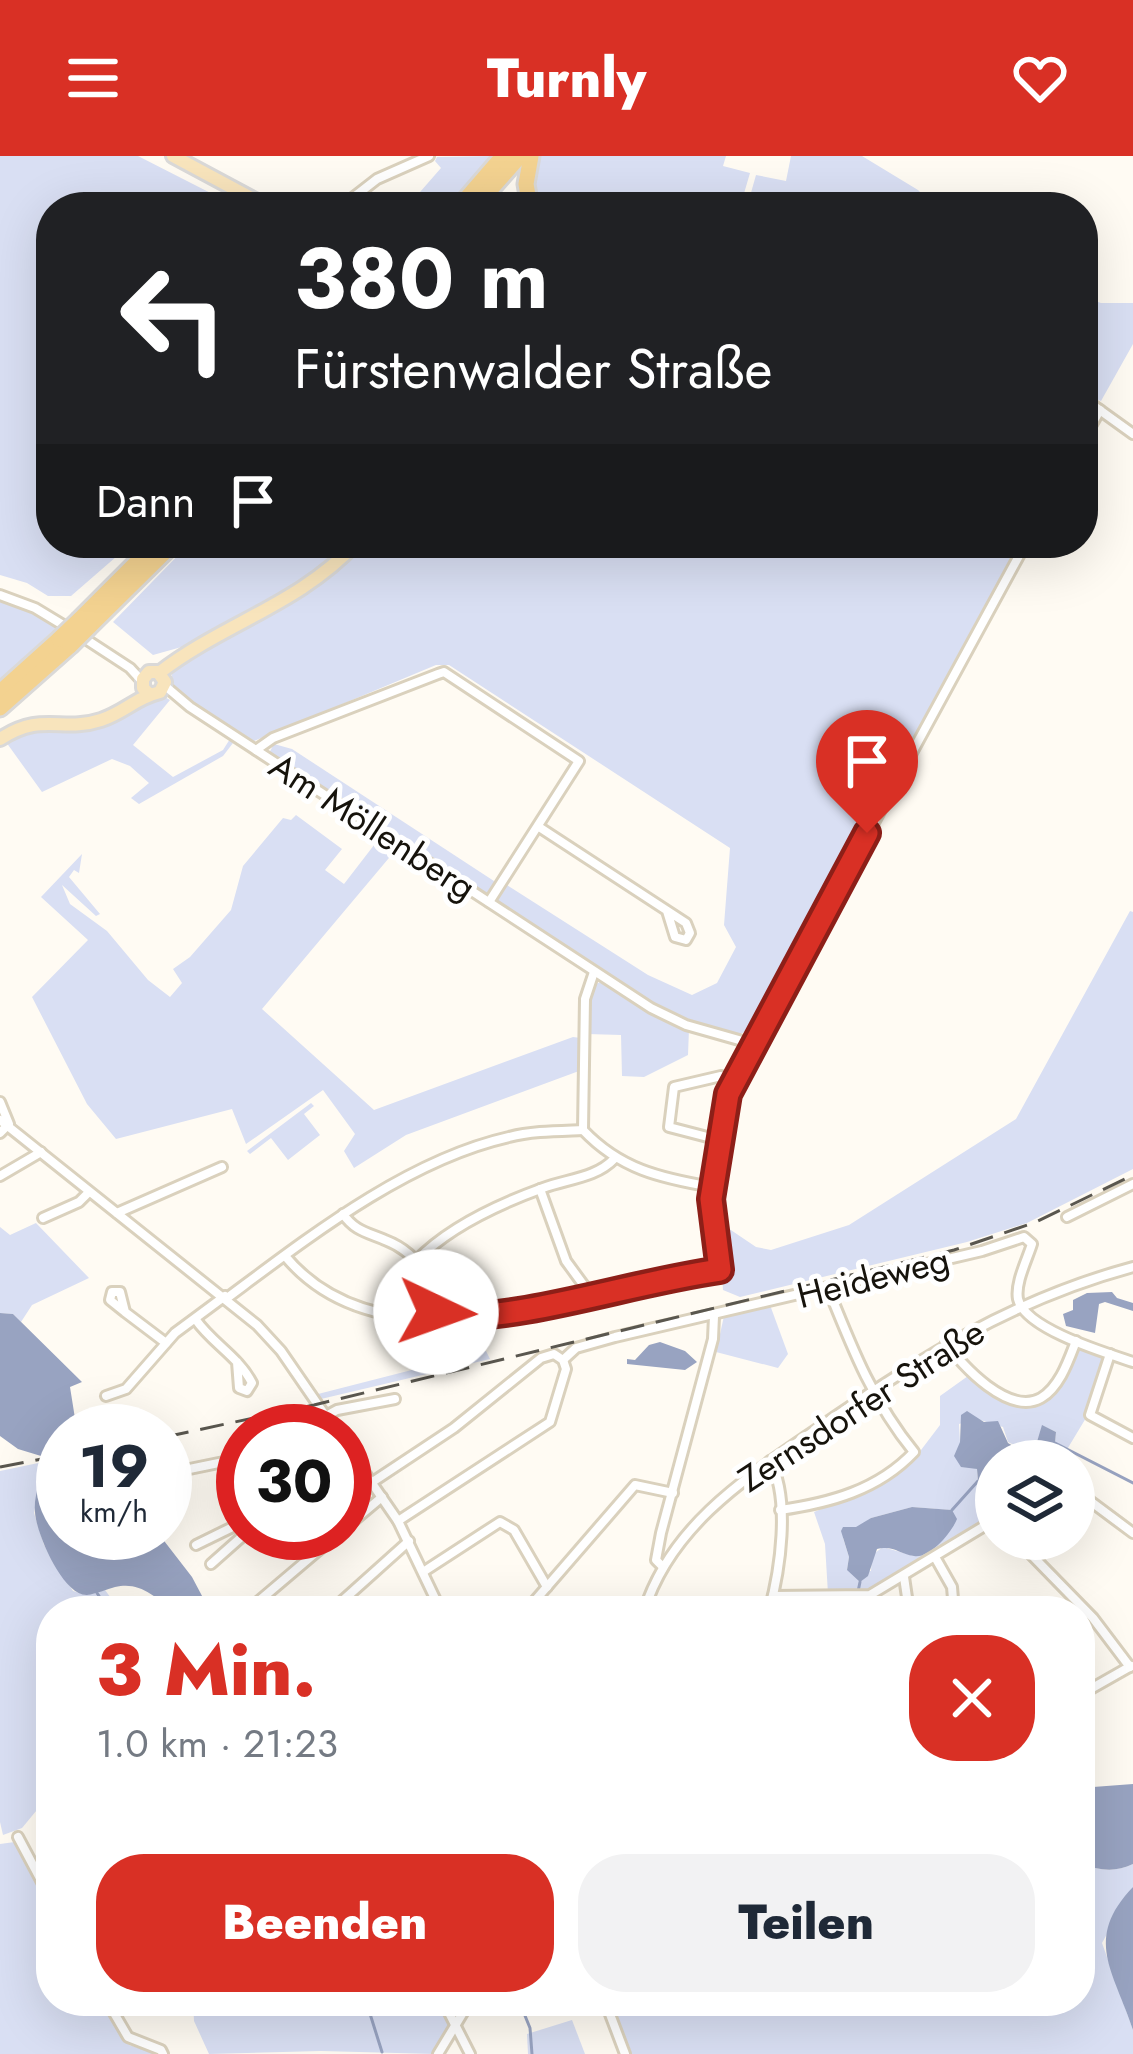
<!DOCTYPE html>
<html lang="de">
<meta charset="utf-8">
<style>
body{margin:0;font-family:Jost,sans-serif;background:#f2f2f3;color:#1f2937;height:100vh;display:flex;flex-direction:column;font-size:45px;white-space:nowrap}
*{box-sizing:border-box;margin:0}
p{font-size:39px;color:#747a83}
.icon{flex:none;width:66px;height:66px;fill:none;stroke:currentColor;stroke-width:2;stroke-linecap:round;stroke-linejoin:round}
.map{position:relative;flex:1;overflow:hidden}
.sheet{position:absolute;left:36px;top:1440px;width:1059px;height:420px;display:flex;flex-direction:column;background:#fff;border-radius:48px;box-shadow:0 12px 48px #0002}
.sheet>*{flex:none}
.guide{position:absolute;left:36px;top:36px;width:1062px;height:366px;border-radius:48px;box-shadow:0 12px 48px #0002;background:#202124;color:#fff;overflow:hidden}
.buttons{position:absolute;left:975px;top:1284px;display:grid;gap:24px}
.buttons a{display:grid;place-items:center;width:120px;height:120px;border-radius:50%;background:#fff;box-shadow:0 12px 48px #0002;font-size:60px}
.speed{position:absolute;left:36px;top:1248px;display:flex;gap:24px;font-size:60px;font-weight:700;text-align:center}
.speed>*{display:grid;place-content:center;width:156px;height:156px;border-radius:50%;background:#fff;box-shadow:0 12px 48px #0002;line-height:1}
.speed small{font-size:30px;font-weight:400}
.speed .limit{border:18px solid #d22;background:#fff;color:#111}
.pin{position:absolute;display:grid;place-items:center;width:102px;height:102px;color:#fff;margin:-123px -51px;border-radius:50% 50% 50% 0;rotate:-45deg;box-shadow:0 0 12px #0007}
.pin .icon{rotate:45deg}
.me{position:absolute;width:132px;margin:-66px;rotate:93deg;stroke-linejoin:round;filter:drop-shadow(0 0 9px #0008)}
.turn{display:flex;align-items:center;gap:42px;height:252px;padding:0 60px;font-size:54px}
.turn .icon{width:156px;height:156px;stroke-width:2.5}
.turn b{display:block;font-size:84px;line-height:102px}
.then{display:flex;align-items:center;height:114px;padding:0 60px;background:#0003;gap:24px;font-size:45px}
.round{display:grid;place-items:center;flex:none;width:126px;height:126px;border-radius:48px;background:#f2f2f3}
.head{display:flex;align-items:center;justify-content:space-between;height:204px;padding:0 60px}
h1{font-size:72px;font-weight:800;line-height:90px;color:#d93025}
.cta{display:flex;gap:24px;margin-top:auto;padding:24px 60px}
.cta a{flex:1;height:138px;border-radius:48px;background:#d93025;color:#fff;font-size:48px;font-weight:800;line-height:138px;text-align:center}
.cta a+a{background:#f2f2f3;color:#1f2937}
header{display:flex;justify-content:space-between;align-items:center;height:156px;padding:0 60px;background:#d93025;color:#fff;font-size:54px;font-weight:800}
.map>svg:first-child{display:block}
</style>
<header><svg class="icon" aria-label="menu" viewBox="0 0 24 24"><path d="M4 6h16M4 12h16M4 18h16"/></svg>Turnly<svg class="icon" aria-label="heart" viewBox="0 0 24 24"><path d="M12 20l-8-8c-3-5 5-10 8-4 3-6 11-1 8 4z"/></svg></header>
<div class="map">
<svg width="1133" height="1898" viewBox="0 0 1133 1898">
<rect width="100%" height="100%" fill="#fffbf3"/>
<!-- green -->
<g fill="#d9dff3" fill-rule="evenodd">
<polygon points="0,0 138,0 238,51 51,51 51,387 132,387 71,440 48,440 27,427 0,419"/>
<polygon points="492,0 447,51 407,51 441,12 435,5 437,1"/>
<polygon points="538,0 726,0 723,10 750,17 740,51 536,51 532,12"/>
<polygon points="791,0 862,0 918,34 935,51 747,51 756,19 786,25"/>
<polygon points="1083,141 1101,147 1133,147 1133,188 1101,245 1083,237"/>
<polygon points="190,387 1019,387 756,871 740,878 671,861 496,747 507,729 648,819 692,839 717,827 736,791 724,769 730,692 449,509 436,509 254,585 171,532 172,517 193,501 185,490 153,499 113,466"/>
<polygon points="0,443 31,454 57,471 0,523"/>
<path d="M 163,540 L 170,544 L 133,589 L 173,621 L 223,594 L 230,583 L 233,587 L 223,600 L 139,648 L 131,642 L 149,627 L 130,610 L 112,603 L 42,636 L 6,586 C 37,569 41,579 71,574 C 103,570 129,544 163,540 Z"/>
<polygon points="274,588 292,593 497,727 487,739 480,737 269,597"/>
<polygon points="296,659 342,693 325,714 344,728 381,680 399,690 262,853 374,954 573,881 581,882 579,915 406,979 354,1012 344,995 355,978 323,934 246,988 232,953 116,983 87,948 32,841 88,784 41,741 82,698 79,717 74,714 69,721 100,758 96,760 62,729 70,748 107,775 148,824 170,841 182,827 173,813 190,801 231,754 243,710 283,662 291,664"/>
<polygon points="1130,755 1133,756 1133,1013 1027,1067 967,1086 740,1141 723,1134 719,1066 756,1091 771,1094 849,1069 1016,963"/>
<polygon points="601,826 649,856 689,873 688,899 644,921 622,920 621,879 587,878 592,829"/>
<polygon points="311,947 314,950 304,958 320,979 288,1004 271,982 250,998 247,995"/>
<polygon points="36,1067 89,1122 32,1149 21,1166 13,1158 0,1157 0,1071 10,1079"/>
<polygon points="770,1149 788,1198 778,1212 716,1196 724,1160"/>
<path d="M 1080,1189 L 1109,1201 L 1089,1257 L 1060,1305 L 1038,1305 L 1055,1287 L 1056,1276 L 1043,1270 L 1036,1288 L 1026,1295 L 1008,1286 L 1003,1271 L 977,1263 L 959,1268 L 960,1286 L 969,1309 L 977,1313 L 978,1325 L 996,1340 L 996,1360 L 868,1437 L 828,1438 L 825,1388 L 814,1356 L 862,1337 L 918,1298 L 940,1269 L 940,1240 L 968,1220 L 1017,1251 L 1036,1251 ZM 912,1351 L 951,1354 L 933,1393 L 914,1400 L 883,1391 L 872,1399 L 871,1415 L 847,1414 L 849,1401 L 843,1382 L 871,1362 Z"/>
<polygon points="486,1195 490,1203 321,1243 318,1238"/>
<polygon points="43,1306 34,1357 44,1389 73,1435 86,1439 105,1434 119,1453 51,1455 51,1637 22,1672 3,1679 0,1666 0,1315"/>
<polygon points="22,1685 51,1736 51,1845 105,1845 129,1889 160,1898 0,1898 0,1688"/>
<path d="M 1080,1708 C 1099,1714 1115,1717 1133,1708 L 1133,1731 L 1102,1787 L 1133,1874 L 1133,1898 L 624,1898 L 631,1895 L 610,1845 L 1080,1845 Z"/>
<polygon points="193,1845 441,1845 452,1867 435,1898 321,1895 209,1898 194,1865"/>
<polygon points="572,1864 585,1898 528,1898 527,1878"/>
</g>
<!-- water -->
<g fill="#98a3c1">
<polygon points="1112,1136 1117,1142 1133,1147 1133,1155 1105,1146 1099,1148 1095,1177 1066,1170 1063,1158 1073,1154 1073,1144 1087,1137"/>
<path d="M 0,1157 L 13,1158 L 82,1226 L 70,1231 L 77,1275 L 63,1275 L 59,1297 L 63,1303 L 63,1377 L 158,1377 L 192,1421 L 210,1455 L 172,1455 C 155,1440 139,1425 115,1431 C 107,1433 96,1438 87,1439 C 63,1440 36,1377 35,1356 C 33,1336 45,1320 41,1300 L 18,1293 L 0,1280 Z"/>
<polygon points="660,1186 685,1195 697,1206 685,1214 627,1208 627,1203 635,1204 649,1189"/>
<polygon points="967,1255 984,1266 998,1265 1008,1287 1020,1294 1036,1289 1042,1269 1056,1276 1055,1287 1038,1305 996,1305 996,1340 978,1325 977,1313 961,1311 954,1300 960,1286 961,1259"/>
<path d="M 912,1351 L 952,1354 L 957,1363 C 952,1376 930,1403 914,1400 C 899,1398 894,1389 877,1393 L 868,1420 L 860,1426 L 847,1414 L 849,1401 L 841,1375 L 843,1371 L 856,1371 L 871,1362 Z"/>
<path d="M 1133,1628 L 1133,1708 C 1115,1717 1099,1714 1080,1708 L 1080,1632 Z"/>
<path d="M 1133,1731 L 1133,1874 C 1114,1815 1083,1783 1133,1731 Z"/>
</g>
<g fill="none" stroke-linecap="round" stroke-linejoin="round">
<!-- stream -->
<g stroke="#98a3c1" stroke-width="3">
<polyline points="1055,1287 1133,1327"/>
<polyline points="952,1354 978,1325"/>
<polyline points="97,1437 109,1455"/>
<polyline points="854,1455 860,1426"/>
<polyline points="366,1845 382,1896"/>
<polyline points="519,1845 530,1872 532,1898"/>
</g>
<defs>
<g id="minor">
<polyline points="341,51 377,23 429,0"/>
<polyline points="1083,242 1133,278"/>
<polyline points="1083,284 1100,254"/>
<polyline points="0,439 35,452 68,472"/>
<polyline points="81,480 130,512 141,524"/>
<polyline points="164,529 190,551 651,852 686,869 753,888"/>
<polyline points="256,594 273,582 438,518 444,516 579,605 489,746"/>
<polyline points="539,671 686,767 690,777 686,784 675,781 667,755"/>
<path d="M 594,816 L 585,843 L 583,974 C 620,1013 660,1022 712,1031"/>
<polyline points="0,946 9,968 0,977"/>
<polyline points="0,964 257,1169 281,1195 336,1275"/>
<polyline points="719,984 669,971 674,931 721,920 734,924"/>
<polyline points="0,1020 41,996"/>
<polyline points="540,1033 566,1105 593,1142"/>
<polyline points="117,1057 222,1011"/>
<path d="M 343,1058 C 355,1075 366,1076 385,1084 C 419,1097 434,1126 437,1162"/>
<polyline points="1067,1061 1133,1028"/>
<polyline points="43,1062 79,1046 89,1036"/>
<path d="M 285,1100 C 387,1223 592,1132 720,1114 C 712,1050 709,986 734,924 L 1026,387"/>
<path d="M 417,1104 C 450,1070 499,1048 543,1032 C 567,1023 596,1022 614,1003"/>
<path d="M 227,1142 C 309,1081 407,1004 509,981 C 532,975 558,975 583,974"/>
<polyline points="125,1156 110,1144 112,1136 120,1136 125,1156 166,1187"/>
<path d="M 196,1164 C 212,1187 239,1201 252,1227 L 247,1235 L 239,1232 L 237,1206"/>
<path d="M 946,1187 C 962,1210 1009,1260 1041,1242 C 1060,1231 1069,1203 1076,1185"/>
<polyline points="1110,1198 1090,1259 1133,1282"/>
<path d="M 563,1204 L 576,1192 L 615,1181 L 982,1095 L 1024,1081 L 1032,1088 C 1027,1104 1015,1127 1018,1143 C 1025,1173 1106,1197 1133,1206"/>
<polyline points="106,1240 126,1233 175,1177 225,1140"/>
<polyline points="326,1260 337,1254 395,1243"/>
<polyline points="345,1288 398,1365 441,1455"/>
<polyline points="165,1318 243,1302"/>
<polyline points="371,1327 454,1272 541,1202 554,1198 563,1204 566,1213 550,1266 398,1365"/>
<polyline points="1074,1333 1133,1377"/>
<path d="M 780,1354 C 830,1347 878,1334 914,1296 C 873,1246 852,1192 828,1132"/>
<polyline points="345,1372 382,1341"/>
<polyline points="1016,1383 1093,1462 1130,1511"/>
<polyline points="196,1389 243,1366"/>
<polyline points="935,1401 952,1431 954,1455"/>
<polyline points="211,1408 246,1377"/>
<polyline points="663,1411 656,1404 661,1377 713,1183 714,1160"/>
<polyline points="423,1416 500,1366 514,1374 547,1431"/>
<polyline points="904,1421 909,1455"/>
<polyline points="773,1440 870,1439 996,1363"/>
<polyline points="247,1455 339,1377"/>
<polyline points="331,1455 409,1385"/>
<polyline points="526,1455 635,1329 673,1337"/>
<path d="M 644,1455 C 671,1369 747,1321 817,1273 C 920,1202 1011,1144 1133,1111"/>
<path d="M 769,1455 C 780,1415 791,1343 770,1305"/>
<polyline points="1004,1455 1019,1452 1020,1455"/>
<polyline points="1080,1539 1131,1510"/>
<polyline points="18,1681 51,1743"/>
<polyline points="107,1845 128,1881 161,1894 163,1898"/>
<polyline points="443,1845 470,1898"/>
<polyline points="605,1845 625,1898"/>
<polyline points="438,1898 470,1845"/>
</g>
<g id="major">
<polyline points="173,0 268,51"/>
<path d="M 159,517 C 222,468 300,448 356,387"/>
<path d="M 0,583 C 43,555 61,577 101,564 C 125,556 135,542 160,536 L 165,526 L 158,516 L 149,516 L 143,523 L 143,532 L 148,537"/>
</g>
<g id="highway">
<polyline points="459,51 503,0"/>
<polyline points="475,51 520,0"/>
<polyline points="530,51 526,28 531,0"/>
<polyline points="79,464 156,387"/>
<polyline points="89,471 174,387"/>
<polyline points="0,536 59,483"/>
<polyline points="0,552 70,490"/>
</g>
</defs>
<!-- minor casing -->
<use href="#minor" stroke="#dad1bd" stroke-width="14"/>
<!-- major casing -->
<use href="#major" stroke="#dad9d8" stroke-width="18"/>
<!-- highway casing -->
<use href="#highway" stroke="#dad9d8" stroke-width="21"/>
<!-- minor -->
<use href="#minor" stroke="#fff" stroke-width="8"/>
<!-- major -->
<use href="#major" stroke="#f8e4bc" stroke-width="12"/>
<!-- highway -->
<use href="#highway" stroke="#f3d290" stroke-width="15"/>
<!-- rail -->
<g stroke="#5a574f" stroke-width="3" stroke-dasharray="24 12" stroke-linecap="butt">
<polyline points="165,1281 314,1249 954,1094 1036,1066 1133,1019"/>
<polyline points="0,1311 63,1299"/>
</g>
<defs>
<g id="highway-bridge">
<polyline points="59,483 79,464"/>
<polyline points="70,490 89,471"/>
</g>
</defs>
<!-- highway-bridge casing -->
<use href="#highway-bridge" stroke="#dad9d8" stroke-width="21" stroke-linecap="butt"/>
<!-- highway-bridge -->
<use href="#highway-bridge" stroke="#f3d290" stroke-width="15"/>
</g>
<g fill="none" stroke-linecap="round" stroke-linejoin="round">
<defs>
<path id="route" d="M 436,1156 L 437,1162 C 535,1162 624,1128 720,1114 L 711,1043 L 728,938 L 867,677"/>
</defs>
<!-- route casing -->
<use href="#route" stroke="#8d1f18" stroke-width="30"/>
<!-- route -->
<use href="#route" stroke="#d93025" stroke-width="21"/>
</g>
<g text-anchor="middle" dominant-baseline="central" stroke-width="10" stroke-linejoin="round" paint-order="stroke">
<!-- street labels -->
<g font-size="36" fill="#16130c" stroke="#fff">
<text transform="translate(373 670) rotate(33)">Am Möllenberg</text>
<text transform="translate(873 1121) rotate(-14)">Heideweg</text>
<text transform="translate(861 1249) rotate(-33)">Zernsdorfer Straße</text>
</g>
</g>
</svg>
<div class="buttons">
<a><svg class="icon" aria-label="layers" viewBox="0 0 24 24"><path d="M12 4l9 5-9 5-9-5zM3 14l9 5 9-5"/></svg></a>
</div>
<div class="speed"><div>19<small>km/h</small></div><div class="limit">30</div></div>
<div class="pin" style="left:867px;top:677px;background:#d93025"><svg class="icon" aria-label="arrive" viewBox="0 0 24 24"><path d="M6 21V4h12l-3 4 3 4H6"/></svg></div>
<svg class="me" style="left:436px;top:1156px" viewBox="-20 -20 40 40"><circle r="19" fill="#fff"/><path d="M0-13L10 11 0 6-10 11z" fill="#d93025"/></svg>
<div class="guide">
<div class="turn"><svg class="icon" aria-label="left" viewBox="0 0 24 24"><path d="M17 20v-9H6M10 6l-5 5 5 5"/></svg><div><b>380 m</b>Fürstenwalder Straße</div></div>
<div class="then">Dann<svg class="icon" aria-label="arrive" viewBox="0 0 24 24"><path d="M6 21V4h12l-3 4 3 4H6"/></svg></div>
</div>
<section class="sheet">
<div class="head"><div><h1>3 Min.</h1><p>1.0 km · 21:23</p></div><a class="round" style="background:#d93025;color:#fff"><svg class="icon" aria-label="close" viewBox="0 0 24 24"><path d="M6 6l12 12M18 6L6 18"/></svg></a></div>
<div class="cta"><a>Beenden</a><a>Teilen</a></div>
</section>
</div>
